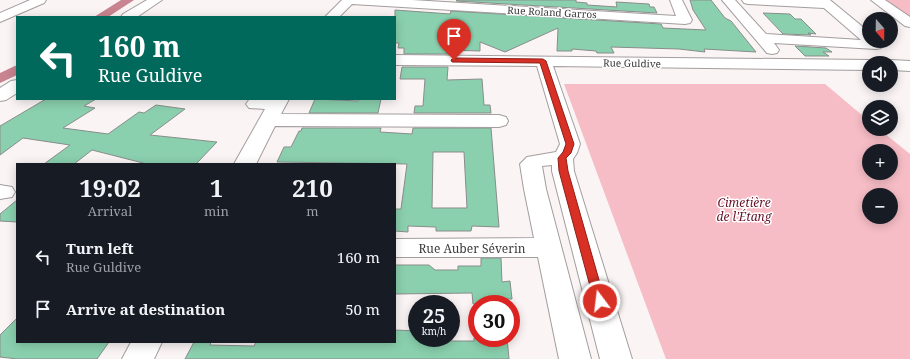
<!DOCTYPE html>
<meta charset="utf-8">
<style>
body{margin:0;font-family:"Noto Serif",serif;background:#242831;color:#f1f3f6;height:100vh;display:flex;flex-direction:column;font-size:15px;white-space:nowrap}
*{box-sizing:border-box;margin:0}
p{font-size:13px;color:#9ea1a6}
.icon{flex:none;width:22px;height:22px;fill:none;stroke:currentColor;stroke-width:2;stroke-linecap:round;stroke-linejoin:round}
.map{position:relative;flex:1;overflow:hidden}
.side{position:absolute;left:16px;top:163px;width:380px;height:180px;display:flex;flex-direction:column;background:#171b24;border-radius:0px;box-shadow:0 2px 10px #0003}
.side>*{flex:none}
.hud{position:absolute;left:16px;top:16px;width:380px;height:84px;border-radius:0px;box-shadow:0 2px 10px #0003;background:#00695c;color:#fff;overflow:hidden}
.needle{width:26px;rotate:160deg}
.controls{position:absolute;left:862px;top:12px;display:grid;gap:8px}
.controls a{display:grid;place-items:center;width:36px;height:36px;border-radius:50%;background:#171b24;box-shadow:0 2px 10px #0003;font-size:20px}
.speed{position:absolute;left:408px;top:295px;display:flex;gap:8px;font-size:20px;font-weight:700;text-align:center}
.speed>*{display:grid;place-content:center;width:52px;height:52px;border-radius:50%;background:#171b24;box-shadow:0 2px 10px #0003;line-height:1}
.speed small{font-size:10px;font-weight:400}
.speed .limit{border:6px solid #d22;background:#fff;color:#111}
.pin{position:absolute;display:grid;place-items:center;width:34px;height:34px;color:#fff;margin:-41px -17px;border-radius:50% 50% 50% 0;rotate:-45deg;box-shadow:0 0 4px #0007}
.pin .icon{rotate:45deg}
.me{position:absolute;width:44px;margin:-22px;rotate:345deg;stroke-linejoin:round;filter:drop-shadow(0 0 3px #0008)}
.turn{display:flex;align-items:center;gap:14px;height:84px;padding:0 16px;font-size:18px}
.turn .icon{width:52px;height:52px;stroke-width:2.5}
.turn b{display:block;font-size:28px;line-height:34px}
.eta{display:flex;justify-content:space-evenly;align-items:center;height:68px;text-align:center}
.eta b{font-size:24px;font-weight:700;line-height:28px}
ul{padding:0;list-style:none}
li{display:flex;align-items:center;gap:12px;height:52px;padding:0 16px}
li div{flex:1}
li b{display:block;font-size:15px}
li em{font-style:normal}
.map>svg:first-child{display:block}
</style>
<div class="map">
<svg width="910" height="359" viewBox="0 0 910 359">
<rect width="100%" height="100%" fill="#faf4f4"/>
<!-- green -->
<g fill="#f7bdc6" fill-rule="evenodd">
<polygon points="877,0 910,0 910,23"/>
<path d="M 564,84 L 825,84 L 869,121 L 869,129 L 879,129 L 910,154 L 910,359 L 666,359 ZM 869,151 L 891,151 L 891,173 L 869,173 ZM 869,195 L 891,195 L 891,217 L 869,217 Z"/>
</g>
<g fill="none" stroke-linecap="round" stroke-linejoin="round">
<!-- canal -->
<g fill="#c88490" fill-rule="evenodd">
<polygon points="121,0 134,0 108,17 94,17"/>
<polygon points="17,65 17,75 0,83 0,73"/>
</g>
</g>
<!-- building -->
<g fill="#8ad0ae" stroke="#898d8b" fill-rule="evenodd">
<polygon points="457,0 576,0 576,2 587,3 587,5 617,7 616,2 649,4 650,7 654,7 657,13 456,1"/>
<polygon points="690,0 711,0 725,18 731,21 756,52 704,49 705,52 679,49 611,47 614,53 597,53 596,51 572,49 572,51 557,51 558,28 505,52 480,42 480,51 449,50 449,54 404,54 404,48 398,48 399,43 395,43 395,10 450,14 451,11 661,24 663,28 706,30 693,10"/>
<polygon points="763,13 790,14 795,19 801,19 816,34 808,33 811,35 783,34"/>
<polygon points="795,46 826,48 832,52 823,52 829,56 805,56"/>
<polygon points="402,67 448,67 447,80 482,79 484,105 490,105 491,113 414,113 415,106 423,106 425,79 400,79"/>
<polygon points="46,99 96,99 84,106 95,108 63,128 108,134 139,112 144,113 156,105 185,109 150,135 217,142 196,164 147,164 92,150 74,164 44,164 70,145 23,138 0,155 0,126"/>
<polygon points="315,99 358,101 359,99 381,99 378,113 309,113"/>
<path d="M 302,128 L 381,128 L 380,132 L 412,134 L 413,128 L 491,128 L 499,227 L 472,226 L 471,231 L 436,231 L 436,227 L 408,226 L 408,232 L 395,231 L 395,209 L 401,209 L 407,164 L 277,162 L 284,147 L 291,147 L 299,131 L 301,131 ZM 433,152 L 464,152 L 467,208 L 432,208 Z"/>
<polygon points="17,200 17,222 0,221 0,214"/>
<polygon points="481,258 501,258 502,282 510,281 512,299 504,299 505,304 473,304 472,293 395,294 395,265 429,265 435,270 458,270 458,266 481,266"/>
<polygon points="17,318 17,342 109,342 97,359 18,359 0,357 0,335"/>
<polygon points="395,330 417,331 417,338 446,338 446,341 474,341 474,338 507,338 509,359 185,359 194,342 211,342 210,345 254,346 256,342 395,342"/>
</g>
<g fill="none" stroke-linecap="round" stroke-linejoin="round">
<defs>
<g id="minor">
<polygon points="342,0 412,0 676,16 670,0 682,0 692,20 690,23 685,24 352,4 339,17 325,17"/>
<polygon points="722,0 735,0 766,34 861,40 824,8 748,4 744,3 742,0 830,0 869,32 869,41 880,41 883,45 881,48 876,49 774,43 779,50 777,53 772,54 767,53"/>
<polygon points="395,55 869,60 876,63 869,63 869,70 553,66 580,144 577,153 573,159 574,171 632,359 600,359 552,171 552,165 542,166 546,189 591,359 559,359 538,257 395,257 395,239 534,238 524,189 520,164 527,157 556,152 560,144 537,66 395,65"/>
<polygon points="891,60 910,61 910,71 891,70 891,63 884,63"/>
<polygon points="254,99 289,99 281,114 499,115 506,117 508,121 506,125 499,127 275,126 256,164 234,164 265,109 249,108 246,104 249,100"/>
<polygon points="0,185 12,187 15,192 12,197 0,199"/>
<polygon points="131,342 162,342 154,359 122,359"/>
</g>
<g id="major">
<polygon points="147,0 162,0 137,17 121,17 123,14"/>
<polygon points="871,0 885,0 910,17 910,27 905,26"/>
<polygon points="17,80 17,93 6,100 0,101 0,88 11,81"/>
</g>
<polygon id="highway" points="30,0 46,0 44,3 0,22 0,13"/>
</defs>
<!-- minor casing -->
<use href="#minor" stroke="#a39d9e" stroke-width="2"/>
<!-- major casing -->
<use href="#major" stroke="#a39d9e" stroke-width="2"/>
<!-- highway casing -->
<use href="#highway" stroke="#a39d9e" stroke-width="2"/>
<!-- minor -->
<use href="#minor" fill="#fff" fill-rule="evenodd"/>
<!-- major -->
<use href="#major" fill="#fff" fill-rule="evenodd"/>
<!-- highway -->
<use href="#highway" fill="#fff" fill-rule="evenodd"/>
</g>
<!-- route -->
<polygon fill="#d93025" stroke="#8d1f18" points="454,58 543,59 546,61 574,144 571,153 566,158 568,171 605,301 604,305 600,306 595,305 594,301 559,171 558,158 563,152 566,144 540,63 452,62 451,60"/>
<g text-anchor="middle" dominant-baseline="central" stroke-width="3" stroke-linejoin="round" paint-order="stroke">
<!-- far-street labels -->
<g font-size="10" fill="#3c3a3a" stroke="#fff">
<text transform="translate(552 12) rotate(3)">Rue Roland Garros</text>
<text transform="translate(632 63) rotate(1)">Rue Guldive</text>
</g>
<!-- park labels -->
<g font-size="12" font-style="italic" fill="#65122b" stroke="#fff">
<text x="744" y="202">Cimetière<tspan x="744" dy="14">de l'Étang</tspan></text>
</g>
<!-- street labels -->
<g font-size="12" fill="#3c3a3a" stroke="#fff">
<text x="472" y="248">Rue Auber Séverin</text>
</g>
</g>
</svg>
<div class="controls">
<a><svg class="needle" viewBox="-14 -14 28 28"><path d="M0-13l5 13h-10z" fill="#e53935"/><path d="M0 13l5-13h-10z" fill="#9ea1a6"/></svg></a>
<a><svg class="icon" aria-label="sound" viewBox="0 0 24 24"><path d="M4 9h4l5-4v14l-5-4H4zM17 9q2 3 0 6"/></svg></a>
<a><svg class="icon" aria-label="layers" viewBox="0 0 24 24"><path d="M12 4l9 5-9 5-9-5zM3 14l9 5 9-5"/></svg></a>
<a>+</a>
<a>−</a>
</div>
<div class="speed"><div>25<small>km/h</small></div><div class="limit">30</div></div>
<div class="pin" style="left:454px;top:60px;background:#d93025"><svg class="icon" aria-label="arrive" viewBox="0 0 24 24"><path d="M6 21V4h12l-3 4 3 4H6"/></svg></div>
<svg class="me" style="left:600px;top:301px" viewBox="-20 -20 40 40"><circle r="17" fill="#d93025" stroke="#fff" stroke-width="3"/><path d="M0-11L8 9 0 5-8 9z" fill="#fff"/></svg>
<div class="hud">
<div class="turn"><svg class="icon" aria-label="left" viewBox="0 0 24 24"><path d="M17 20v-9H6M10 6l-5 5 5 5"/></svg><div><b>160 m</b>Rue Guldive</div></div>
</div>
<section class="side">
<div class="eta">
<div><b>19:02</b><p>Arrival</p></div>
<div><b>1</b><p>min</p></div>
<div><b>210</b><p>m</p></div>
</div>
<ul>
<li><svg class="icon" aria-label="left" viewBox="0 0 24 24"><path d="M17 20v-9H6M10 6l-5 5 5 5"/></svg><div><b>Turn left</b><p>Rue Guldive</p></div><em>160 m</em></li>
<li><svg class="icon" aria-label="arrive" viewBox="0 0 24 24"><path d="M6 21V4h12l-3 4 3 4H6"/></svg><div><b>Arrive at destination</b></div><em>50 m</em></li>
</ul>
</section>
</div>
